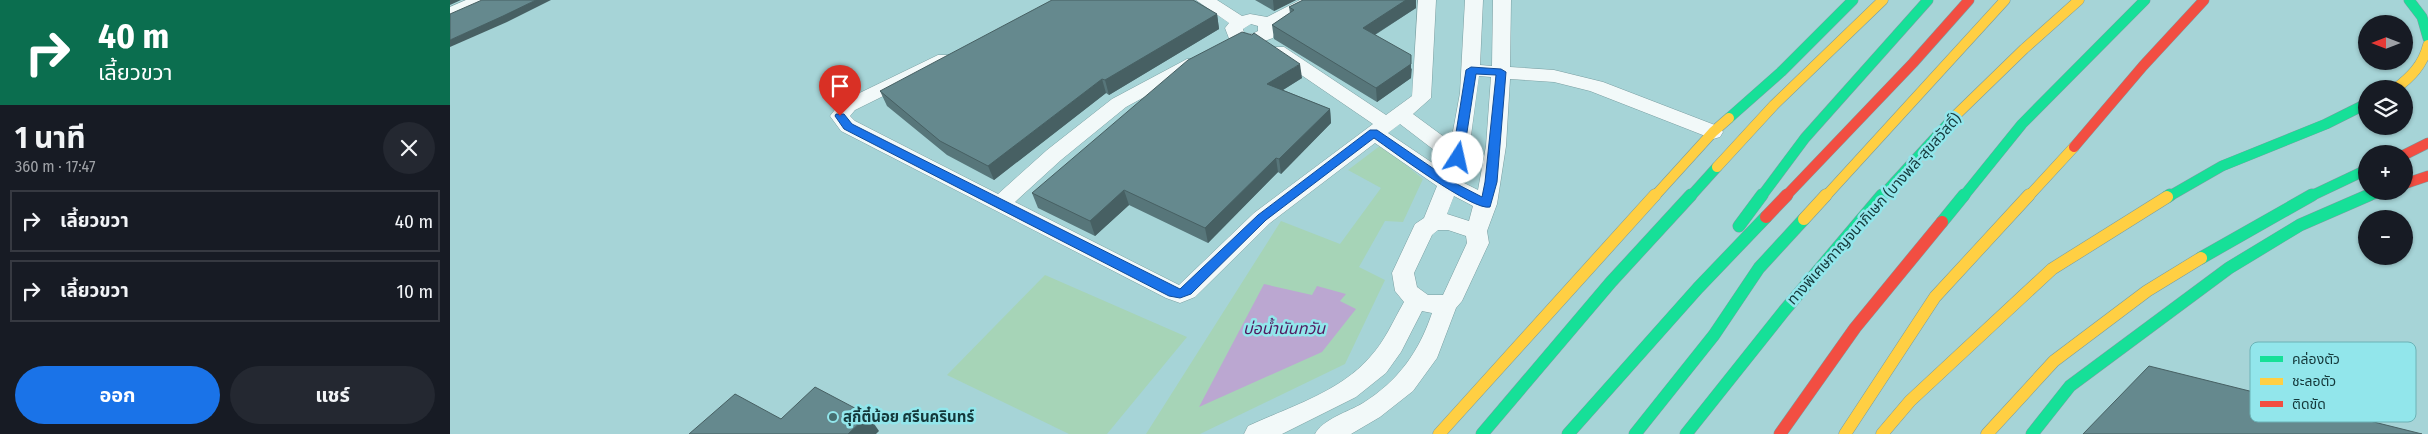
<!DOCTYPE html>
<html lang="th">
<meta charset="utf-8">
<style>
body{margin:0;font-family:"Fira Sans Condensed","Noto Sans Thai",sans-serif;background:#242831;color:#f1f3f6;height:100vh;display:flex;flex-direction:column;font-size:19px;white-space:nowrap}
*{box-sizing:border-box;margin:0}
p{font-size:16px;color:#9ea1a6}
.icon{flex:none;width:28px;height:28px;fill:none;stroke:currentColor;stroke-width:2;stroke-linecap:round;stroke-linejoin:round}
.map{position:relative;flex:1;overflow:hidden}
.sheet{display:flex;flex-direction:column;background:#171b24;width:450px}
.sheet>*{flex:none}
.guide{background:#0b6e4f;color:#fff;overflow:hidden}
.needle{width:32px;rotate:270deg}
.fabs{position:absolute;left:1908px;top:15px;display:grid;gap:10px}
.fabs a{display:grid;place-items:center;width:55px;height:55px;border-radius:50%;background:#171b24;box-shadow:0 1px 4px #0004;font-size:25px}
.pin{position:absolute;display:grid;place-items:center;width:42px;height:42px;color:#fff;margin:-51px -21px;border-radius:50% 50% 50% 0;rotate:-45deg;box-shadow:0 0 5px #0007}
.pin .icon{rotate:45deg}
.me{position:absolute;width:55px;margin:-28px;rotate:10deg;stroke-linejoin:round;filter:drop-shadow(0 0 4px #0008)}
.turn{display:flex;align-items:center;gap:18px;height:105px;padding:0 15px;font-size:22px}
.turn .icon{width:65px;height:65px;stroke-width:2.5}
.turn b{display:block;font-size:35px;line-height:42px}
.round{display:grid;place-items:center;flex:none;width:52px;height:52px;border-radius:26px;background:#242831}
.head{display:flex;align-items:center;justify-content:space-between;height:85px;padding:0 15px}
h1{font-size:30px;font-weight:700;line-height:38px}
.primary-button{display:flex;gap:10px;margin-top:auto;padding:10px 15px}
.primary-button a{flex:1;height:58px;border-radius:30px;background:#1a73e8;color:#fff;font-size:20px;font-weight:700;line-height:58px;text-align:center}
.primary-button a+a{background:#242831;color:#f1f3f6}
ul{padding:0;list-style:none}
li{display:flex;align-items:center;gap:15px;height:62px;margin:0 10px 8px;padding:0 5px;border:2px solid #363941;border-radius:0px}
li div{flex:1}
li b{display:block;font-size:19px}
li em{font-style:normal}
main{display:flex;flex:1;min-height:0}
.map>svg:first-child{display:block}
</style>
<main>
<section class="sheet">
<div class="guide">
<div class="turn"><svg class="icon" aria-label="right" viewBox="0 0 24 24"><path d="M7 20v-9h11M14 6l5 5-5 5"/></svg><div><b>40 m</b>เลี้ยวขวา</div></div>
</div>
<div class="head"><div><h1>1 นาที</h1><p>360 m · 17:47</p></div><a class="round"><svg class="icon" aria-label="close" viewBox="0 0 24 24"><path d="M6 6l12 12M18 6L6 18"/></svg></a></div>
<ul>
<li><svg class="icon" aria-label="right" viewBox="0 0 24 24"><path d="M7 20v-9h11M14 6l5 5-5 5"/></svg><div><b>เลี้ยวขวา</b></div><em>40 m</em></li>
<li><svg class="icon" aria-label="right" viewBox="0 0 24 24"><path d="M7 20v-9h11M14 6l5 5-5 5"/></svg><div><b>เลี้ยวขวา</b></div><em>10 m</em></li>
</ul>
<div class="primary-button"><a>ออก</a><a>แชร์</a></div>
</section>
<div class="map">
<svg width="1978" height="434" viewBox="0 0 1978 434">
<rect width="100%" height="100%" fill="#a6d4d7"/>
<!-- green -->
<g fill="#a6d4b7">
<polygon points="931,145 973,179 953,222 935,221 909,267 935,280 895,364 750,434 696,434 831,221 890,244 931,188 898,170"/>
<polygon points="595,275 737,337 657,434 619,434 497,375"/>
</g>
<!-- water -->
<polygon fill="#bba7d1" points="814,284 862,295 867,286 896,294 890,301 906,309 872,352 749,407"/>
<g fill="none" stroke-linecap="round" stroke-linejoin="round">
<defs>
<g id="street">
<polygon points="16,0 39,0 36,4 0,19 0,7"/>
<path d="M 746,0 L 767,0 L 792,16 L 800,14 L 817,17 L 850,0 L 872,0 L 869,4 L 826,26 L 823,38 L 804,45 L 780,41 L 775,28 L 779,23 ZM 801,24 L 808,26 L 808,31 L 802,34 L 794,33 L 793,29 Z"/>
<path d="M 968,0 L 986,0 L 981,98 L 963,114 L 1001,142 L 1010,93 L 1015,0 L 1033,0 L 1030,65 L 1042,66 L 1043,0 L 1061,0 L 1060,67 L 1104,70 L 1153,82 L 1270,127 L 1273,132 L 1270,137 L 1263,139 L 1140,91 L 1104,82 L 1060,79 L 1056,146 L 1047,204 L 1037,231 L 1039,243 L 1012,301 L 1006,308 L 987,358 L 963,391 L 930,417 L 901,434 L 865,434 C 873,419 898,412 913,403 C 948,381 969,352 982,313 L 972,311 L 951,352 L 936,373 L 906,397 L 832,434 L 794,434 L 798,426 C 839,407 890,392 920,357 C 935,341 943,321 954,302 L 945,291 L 942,273 L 965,224 L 974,218 L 987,186 L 925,143 L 820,223 L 745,297 L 730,303 L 716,298 L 391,131 L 380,116 L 391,102 L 488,55 L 500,55 L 503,59 L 500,63 L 405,110 L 400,116 L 405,121 L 548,194 L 597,150 L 662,99 L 737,59 L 749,59 L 752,63 L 749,67 L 676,107 L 611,160 L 565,202 L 729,285 L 804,213 L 923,124 L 822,55 L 819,51 L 822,47 L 834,47 L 936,115 L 962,96 ZM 1029,76 L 1041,77 L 1036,146 L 1028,190 L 1010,181 L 1018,158 ZM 950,124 L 997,160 L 993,170 L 938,133 ZM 1004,196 L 1023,206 L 1019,221 L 997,214 ZM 988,230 L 998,230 L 1016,236 L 1017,243 L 993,295 L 978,295 L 967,287 L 964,273 L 982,235 Z"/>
</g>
<g id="fast-far1">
<polyline points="1959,0 1972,17 1978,38"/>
<polyline points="1279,118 1331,72 1403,0"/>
<polyline points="1240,197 1267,167"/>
<polyline points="1311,197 1355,138 1478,0"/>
<polyline points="1431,197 1506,115"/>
<polyline points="1513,197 1572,124 1695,0"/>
<polyline points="1718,197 1772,166 1876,124 1916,104"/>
<polyline points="1859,197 1916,170"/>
<polyline points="1915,197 1932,191"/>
</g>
<g id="fast">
<polyline points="1717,197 1720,195"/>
<polyline points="1492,222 1514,195"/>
<polyline points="1289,226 1312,195"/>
<polyline points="1751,258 1862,195"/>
<polyline points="1032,434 1161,282 1241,195"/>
<polyline points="1118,434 1248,288 1316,217"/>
<polyline points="1185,434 1264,335 1309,268 1354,219"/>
<polyline points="1236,434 1334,311 1432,195"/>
<polyline points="1582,434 1620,386 1779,268 1850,225 1919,195"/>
</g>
<g id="slow-far1">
<path d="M 1945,89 C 1961,77 1973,65 1978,45"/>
<polyline points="1506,115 1574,49 1629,0"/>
<polyline points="1267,167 1324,105 1433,0"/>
<polyline points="1204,197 1263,132 1279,118"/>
<polyline points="1375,197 1555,0"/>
<polyline points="1578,197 1624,147"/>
</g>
<g id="slow">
<polyline points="1354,219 1376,195"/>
<polyline points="989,434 1205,195"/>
<polyline points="1395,434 1485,297 1579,195"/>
<polyline points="1432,434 1460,401 1602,269 1717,197"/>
<polyline points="1537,434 1604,361 1697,291 1751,258"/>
</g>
<g id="jam-far1">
<polyline points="1624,147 1693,66 1754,0"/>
<polyline points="1954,155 1978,143"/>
<polyline points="1954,184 1978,176"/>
<polyline points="1335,197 1463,63 1519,0"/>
</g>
<g id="jam">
<polyline points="1316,217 1337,195"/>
<polyline points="1330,434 1405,328 1492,222"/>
</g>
</defs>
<!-- street casing -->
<use href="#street" stroke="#799ea1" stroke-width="1"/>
<!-- fast-far1 casing -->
<use href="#fast-far1" stroke="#799ea1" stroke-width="11"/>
<!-- fast casing -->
<use href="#fast" stroke="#799ea1" stroke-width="13"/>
<!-- slow-far1 casing -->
<use href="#slow-far1" stroke="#799ea1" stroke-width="11"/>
<!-- slow casing -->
<use href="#slow" stroke="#799ea1" stroke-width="13"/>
<!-- jam-far1 casing -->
<use href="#jam-far1" stroke="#799ea1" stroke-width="11"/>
<!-- jam casing -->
<use href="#jam" stroke="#799ea1" stroke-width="13"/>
<!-- street -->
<use href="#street" fill="#f2f9f9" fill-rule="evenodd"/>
<!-- fast-far1 -->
<use href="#fast-far1" stroke="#16e098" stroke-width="10"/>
<!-- fast -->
<use href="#fast" stroke="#16e098" stroke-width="12"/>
<!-- slow-far1 -->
<use href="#slow-far1" stroke="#ffcf43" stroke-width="10"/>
<!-- slow -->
<use href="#slow" stroke="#ffcf43" stroke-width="12"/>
<!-- jam-far1 -->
<use href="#jam-far1" stroke="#f24e42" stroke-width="10"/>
<!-- jam -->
<use href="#jam" stroke="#f24e42" stroke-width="12"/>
</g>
<!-- wall -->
<g fill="#57767a">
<polygon points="805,0 846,0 824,11"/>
<polygon points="853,0 966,0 966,8 925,35 962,69 961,78 927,102 824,39 822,25 840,13 839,7"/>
<polygon points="767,14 769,29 659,95 656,93 544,180 497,155 437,106 430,91"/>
<polygon points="802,35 852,78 833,90 880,109 881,123 831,174 828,172 758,243 679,205 645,236 588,208 582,193"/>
</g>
<!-- shaded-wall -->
<g fill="#476063">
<polygon points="0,0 11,0 0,5"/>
<polygon points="86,0 101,0 57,22 0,47 0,40"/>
<polygon points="823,0 846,0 824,11"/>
<polygon points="956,0 966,0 966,8 913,42 913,28"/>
<polygon points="767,14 769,29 659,95 655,80"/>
<polygon points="961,55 961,78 927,102 926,88"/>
<polygon points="850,64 852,78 820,98 817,84"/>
<polygon points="652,79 656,93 544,180 538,166"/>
<polygon points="880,109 881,123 831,174 829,159"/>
<polygon points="826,158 828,172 758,243 755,228"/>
<polygon points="674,190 679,205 645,236 640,221"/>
<polygon points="418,415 429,431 426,434 398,434"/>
</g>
<!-- building -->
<g fill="#65898e" stroke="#476063">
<polygon points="32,0 86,0 53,16 0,40 0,14"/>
<polygon points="602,0 743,0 767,14 655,80 652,79 538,166 490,141 430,91"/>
<polygon points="853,0 956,0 913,28 961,55 961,64 926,88 822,25 844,10 839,7"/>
<polygon points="792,32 802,35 804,33 850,64 817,84 880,109 829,159 826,158 755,228 674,190 640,221 582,193 738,60"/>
<polygon points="1699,366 1972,434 1633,434"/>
<polygon points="365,387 418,415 398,434 239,434 285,394 331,419"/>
</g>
<!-- route -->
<path fill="#1a73e8" stroke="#114b97" d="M 1021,67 L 1051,69 L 1056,72 L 1047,182 L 1040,207 C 1024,212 941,150 924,138 L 816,220 L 741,294 L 730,298 L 719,296 L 394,129 L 385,116 L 386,114 L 394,114 L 402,124 L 730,289 L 808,215 L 920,130 L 927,130 L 1003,182 L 1032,197 L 1035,182 L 1046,75 L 1026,74 L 1013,158 L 1008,162 L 1002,158 L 1016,70 Z"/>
<!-- markers -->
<circle fill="#476f71" stroke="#92e6eb" stroke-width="2" cx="383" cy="417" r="5"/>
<g text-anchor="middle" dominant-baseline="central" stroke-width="5" stroke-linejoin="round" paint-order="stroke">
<!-- street labels -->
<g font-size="15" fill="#14383a" stroke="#92e6eb">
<text transform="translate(1424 209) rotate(-48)">ทางพิเศษกาญจนาภิเษก (บางพลี-สุขสวัสดิ์)</text>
</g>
<!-- poi labels -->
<g font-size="15" font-weight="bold" fill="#14383a" stroke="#92e6eb" text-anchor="start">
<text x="393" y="417">สุกี้ตี๋น้อย ศรีนครินทร์</text>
</g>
<!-- water labels -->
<g font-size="16" font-style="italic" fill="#52185e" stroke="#92e6eb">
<text x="834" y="328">บ่อน้ำนันทวัน</text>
</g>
</g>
<!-- legend -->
<rect x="1800" y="342" width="166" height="80" rx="8" fill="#92e6eb" stroke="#6cb2b6" stroke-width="1"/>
<rect x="1810" y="356" width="23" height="6" fill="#16e098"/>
<rect x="1810" y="378" width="23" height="7" fill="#ffcf43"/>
<rect x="1810" y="401" width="23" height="6" fill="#f24e42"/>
<g font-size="14" fill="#14383a">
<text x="1842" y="364">คล่องตัว</text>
<text x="1842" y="386">ชะลอตัว</text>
<text x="1842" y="409">ติดขัด</text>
</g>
</svg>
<div class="fabs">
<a><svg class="needle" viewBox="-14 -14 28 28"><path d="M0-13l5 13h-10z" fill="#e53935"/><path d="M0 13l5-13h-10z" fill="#9ea1a6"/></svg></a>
<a><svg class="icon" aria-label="layers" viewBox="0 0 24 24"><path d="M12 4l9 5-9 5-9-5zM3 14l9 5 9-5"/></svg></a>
<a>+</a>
<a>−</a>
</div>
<div class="pin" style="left:390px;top:116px;background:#d93025"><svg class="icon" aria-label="arrive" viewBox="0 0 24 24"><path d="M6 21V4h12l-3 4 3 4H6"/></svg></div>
<svg class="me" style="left:1008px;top:158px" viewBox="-20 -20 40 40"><circle r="19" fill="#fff"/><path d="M0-13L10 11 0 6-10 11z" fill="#1a73e8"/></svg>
</div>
</main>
